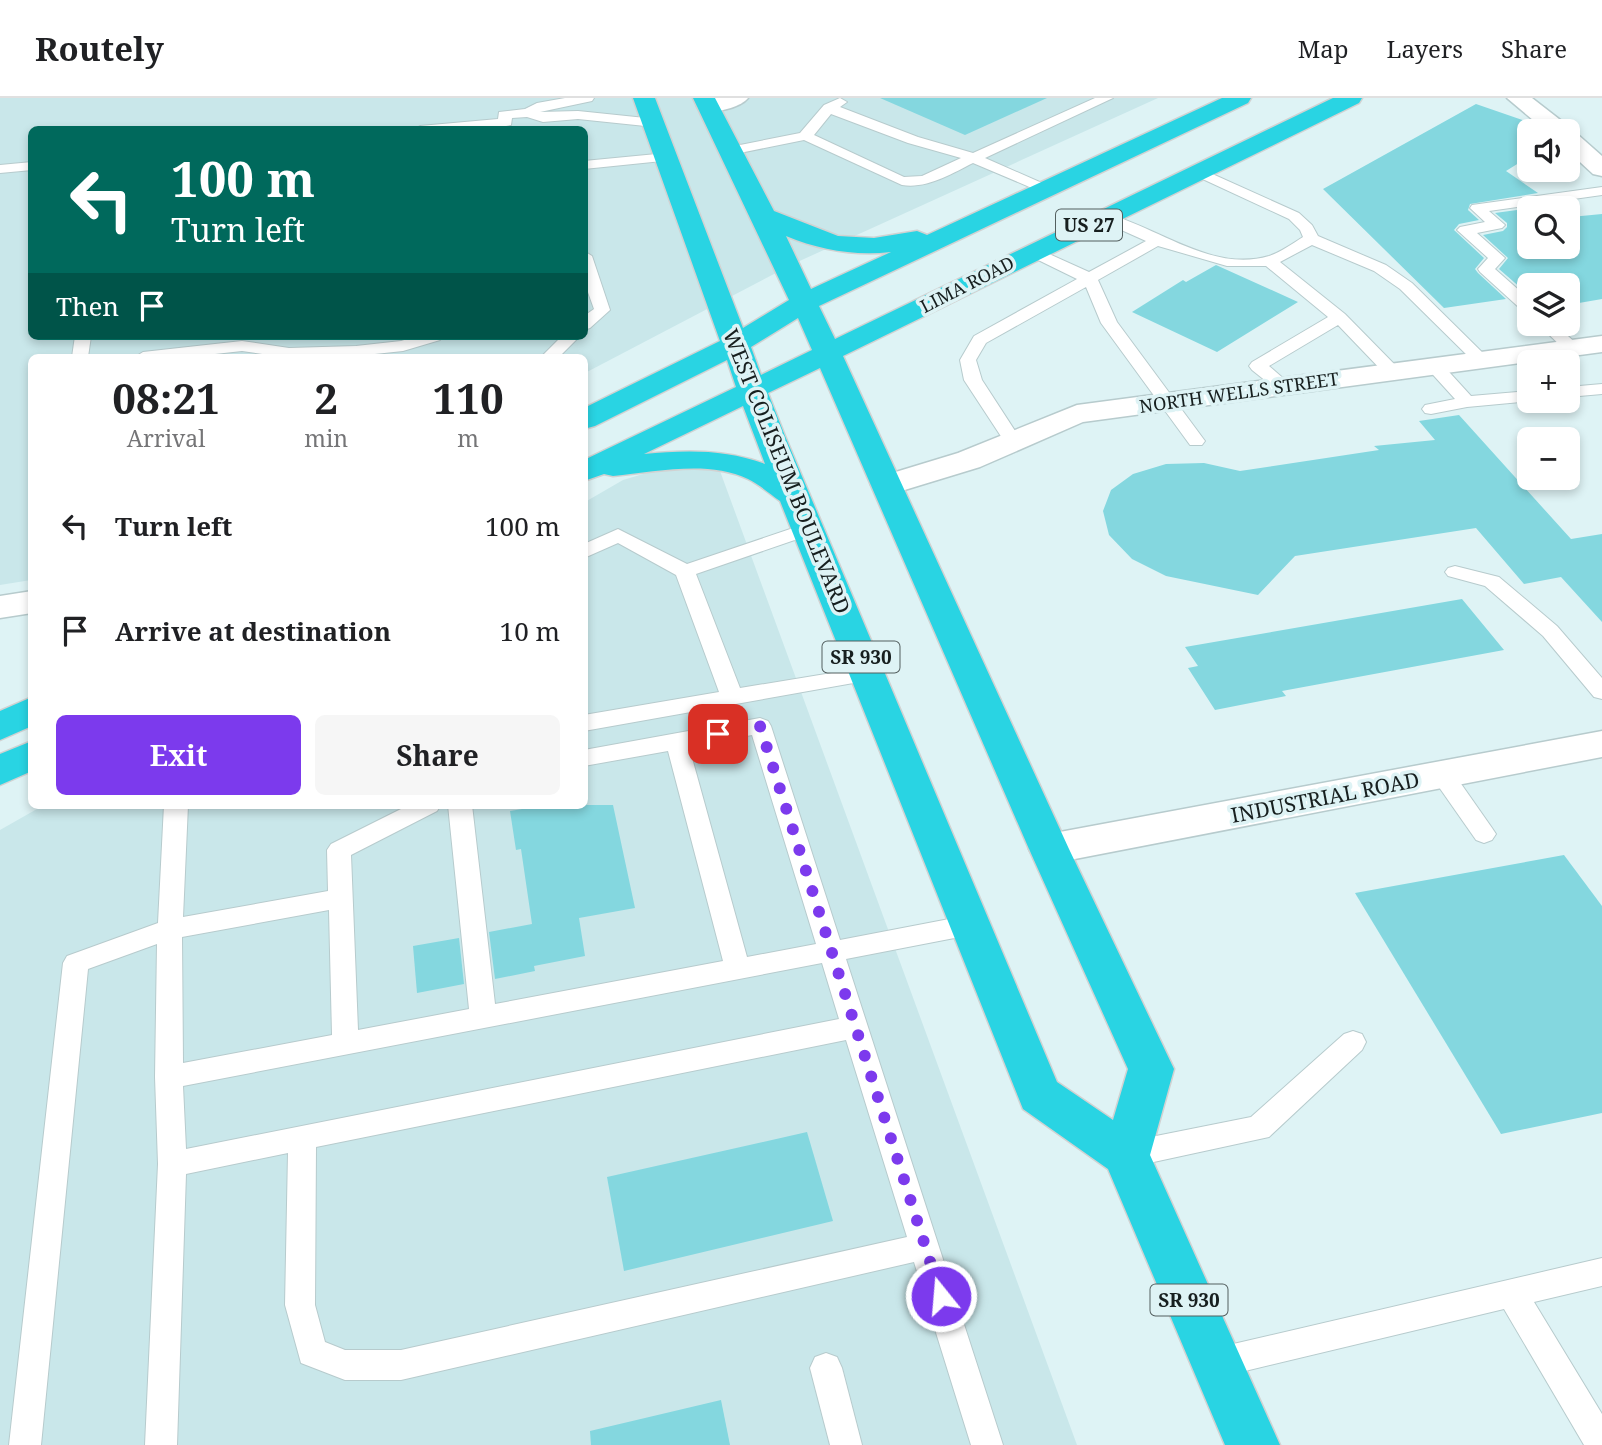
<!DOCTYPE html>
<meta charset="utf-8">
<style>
body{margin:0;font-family:"Noto Serif",serif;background:#f6f6f6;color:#202124;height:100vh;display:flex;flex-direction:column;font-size:26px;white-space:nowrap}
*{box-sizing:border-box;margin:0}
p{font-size:23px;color:#757577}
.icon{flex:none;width:38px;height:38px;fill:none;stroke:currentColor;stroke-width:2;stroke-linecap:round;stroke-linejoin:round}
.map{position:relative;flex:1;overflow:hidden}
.panel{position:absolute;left:28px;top:256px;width:560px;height:455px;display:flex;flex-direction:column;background:#fff;border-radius:10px;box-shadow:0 4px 10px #0003}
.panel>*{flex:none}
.guide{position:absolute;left:28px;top:28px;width:560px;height:214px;border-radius:10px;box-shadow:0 4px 10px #0003;background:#00695c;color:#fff;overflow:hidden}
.fabs{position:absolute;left:1517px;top:21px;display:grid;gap:14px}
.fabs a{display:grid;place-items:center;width:63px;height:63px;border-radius:10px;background:#fff;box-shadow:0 4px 10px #0003;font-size:35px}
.pin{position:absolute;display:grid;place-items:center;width:60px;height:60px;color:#fff;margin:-30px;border-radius:14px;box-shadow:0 4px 10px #0006}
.me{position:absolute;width:77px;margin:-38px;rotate:343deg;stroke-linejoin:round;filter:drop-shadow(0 0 5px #0008)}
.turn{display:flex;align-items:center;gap:24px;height:147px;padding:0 28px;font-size:32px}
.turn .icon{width:91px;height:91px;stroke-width:2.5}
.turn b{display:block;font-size:49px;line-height:60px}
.then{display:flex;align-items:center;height:66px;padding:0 28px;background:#0003;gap:14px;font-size:26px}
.eta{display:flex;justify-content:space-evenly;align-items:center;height:119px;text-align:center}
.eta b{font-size:42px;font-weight:700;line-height:49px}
.button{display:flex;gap:14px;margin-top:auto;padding:14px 28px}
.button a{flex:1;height:80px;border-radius:10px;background:#7c3aed;color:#fff;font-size:28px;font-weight:700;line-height:80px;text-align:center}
.button a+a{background:#f6f6f6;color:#202124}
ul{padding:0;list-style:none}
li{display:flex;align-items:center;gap:21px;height:105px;padding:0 28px}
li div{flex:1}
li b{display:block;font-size:26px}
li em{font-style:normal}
header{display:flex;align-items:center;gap:42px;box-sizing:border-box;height:98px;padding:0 35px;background:#fff;border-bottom:2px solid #e0e0e0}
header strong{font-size:33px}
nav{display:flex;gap:38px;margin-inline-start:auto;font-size:24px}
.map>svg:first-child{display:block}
</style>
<header>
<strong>Routely</strong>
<nav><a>Map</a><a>Layers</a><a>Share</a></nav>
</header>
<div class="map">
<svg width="1602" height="1347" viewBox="0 0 1602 1347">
<rect width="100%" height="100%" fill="#def3f5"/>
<!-- built -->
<g fill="#c9e7ea" fill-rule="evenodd">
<path d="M 0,0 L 1158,0 L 793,166 L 585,275 L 584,259 L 32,259 L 31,482 L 0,487 ZM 32,32 L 584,32 L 584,238 L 32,238 Z"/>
<polygon points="692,369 720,373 1077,1347 0,1347 0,732 44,707 584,707 585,404 623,382 660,371"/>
</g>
<!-- building -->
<g fill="#84d7df">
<polygon points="880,0 1047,0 965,37"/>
<polygon points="1476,6 1534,26 1542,33 1530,33 1530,58 1506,73 1538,95 1470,106 1468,112 1479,122 1459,126 1454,132 1484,160 1475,171 1478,175 1506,201 1444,210 1323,91"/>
<polygon points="1553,107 1558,110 1530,110 1530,149 1568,149 1568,117 1571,119 1602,116 1602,201 1579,205 1568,195 1568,187 1530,187 1530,198 1499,171 1508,160 1483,137 1503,133 1507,129 1507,125 1495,115"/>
<polygon points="1216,167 1298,204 1217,254 1132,214 1183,182 1186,184"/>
<polygon points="1459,317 1571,441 1602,436 1602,524 1561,479 1524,486 1476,430 1295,458 1258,497 1166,478 1132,461 1109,437 1103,413 1111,392 1133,376 1166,366 1204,365 1240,373 1379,352 1374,348 1435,342 1419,323"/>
<polygon points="1462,501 1504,552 1282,593 1286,598 1215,612 1188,570 1198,568 1185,549"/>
<polygon points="546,707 613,707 635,810 579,820 585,858 534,868 535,873 495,881 489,834 532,826 521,751 516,752 510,713"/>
<polygon points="1564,757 1602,808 1602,1015 1501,1036 1355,795"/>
<polygon points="459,840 464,886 417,895 413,848"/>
<polygon points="807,1034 833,1123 624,1173 607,1079"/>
<polygon points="721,1302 730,1347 591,1347 590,1333"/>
</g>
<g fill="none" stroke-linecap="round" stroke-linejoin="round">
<defs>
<g id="lane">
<polygon points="565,0 594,0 592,3 540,14 578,13 655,21 662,25 655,29 578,21 543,24 527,19 512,20 511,27 506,28 413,32 420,28 498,21 499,14 525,11 537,5"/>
<path d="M 840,0 L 847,4 L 840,9 L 918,39 L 973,55 L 1095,0 L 1113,0 L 985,60 L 1051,89 L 1053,92 L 1046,96 L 973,65 C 951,76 927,91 902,87 L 804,42 L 730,57 L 723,53 L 730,49 L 800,35 L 824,7 ZM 831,16 L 908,45 L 961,60 L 922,78 L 904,79 L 814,37 Z"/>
<polygon points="667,55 674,59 672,62 584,71 584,63"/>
<polygon points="32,64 32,72 0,75 0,67"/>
<path d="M 1199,70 L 1299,115 L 1312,127 L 1318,138 L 1386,167 L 1412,185 L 1490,262 L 1488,266 L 1476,266 L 1400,191 L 1374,173 L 1312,147 L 1280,164 L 1345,216 L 1401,273 L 1398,277 L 1386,277 L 1338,227 L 1269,268 L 1292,288 L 1283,293 L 1277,292 L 1252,272 L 1249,268 L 1252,264 L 1328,219 L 1266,168 L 1227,168 L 1158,148 L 1098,182 L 1117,224 L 1202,339 L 1205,343 L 1202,347 L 1190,347 L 1101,225 L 1086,189 L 986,245 L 976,262 L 982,282 L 1021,342 L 1012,347 L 1006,346 L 964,282 L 960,262 L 974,238 L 1077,181 L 1028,157 L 1025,154 L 1028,151 L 1038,151 L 1089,174 L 1146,143 L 1099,122 L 1097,119 L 1099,116 L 1104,115 C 1157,128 1211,175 1269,158 C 1281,154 1292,146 1303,139 L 1300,132 L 1289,121 L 1194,77 L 1194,71 Z"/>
<polygon points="1602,89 1602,97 1489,113 1505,127 1502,130 1477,135 1505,160 1495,171 1530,202 1530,216 1524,214 1480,174 1478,171 1488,160 1457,132 1460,129 1485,124 1470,110 1472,107"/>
<polygon points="584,153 592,158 610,212 590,230 584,232 584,218 594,211 584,183"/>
<polygon points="1538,226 1555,226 1581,250 1573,255 1567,254"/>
<polygon points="75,238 91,238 88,259 72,259"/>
<polygon points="417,238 442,238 440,242 403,253 356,258 282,259 242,253 188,259 135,259 143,254 242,243 289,250 356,248 401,243"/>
<polygon points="562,238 580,238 559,259 541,259"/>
<polygon points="1434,263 1440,264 1471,298 1530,293 1530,303 1532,303 1467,309 1431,316 1425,315 1422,311 1425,307 1455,301 1425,268"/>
<polygon points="1602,286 1602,296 1568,299 1568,289"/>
<polygon points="808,425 815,427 818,431 815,435 696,476 740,590 868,569 876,571 879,576 876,581 584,633 584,617 719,594 676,477 618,445 584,460 584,446 618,431 687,466"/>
<polygon points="1455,468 1499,479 1557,528 1602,580 1602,601 1594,599 1543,538 1485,488 1448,478 1445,474 1448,470"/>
<path d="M 760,620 L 768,623 L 771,628 L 840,842 L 970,817 L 979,820 L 982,827 L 979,834 L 970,837 L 846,861 L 1003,1347 L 971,1347 L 914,1164 L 401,1282 L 345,1282 L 301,1265 L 285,1207 L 288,1055 L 186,1076 L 177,1347 L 145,1347 L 158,1066 L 155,979 L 157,846 L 88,871 L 41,1347 L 9,1347 L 63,865 L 67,858 L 158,825 L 164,707 L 188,707 L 183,819 L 328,793 L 327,752 L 331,746 L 409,707 L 441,707 L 437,713 L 351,757 L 358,932 L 469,911 L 448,707 L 472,707 L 495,906 L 723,863 L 668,653 L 584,668 L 584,652 ZM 752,637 L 816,846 L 747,859 L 689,649 ZM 329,812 L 332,937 L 183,965 L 182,839 ZM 822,865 L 839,921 L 186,1051 L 183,988 ZM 846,942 L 907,1139 L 401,1252 L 345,1252 L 325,1244 L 315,1207 L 316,1049 Z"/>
<polygon points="1442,668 1450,670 1492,730 1496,736 1492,742 1484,745 1476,742 1434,682 1431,676 1434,670"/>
<polygon points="1353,933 1362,936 1366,944 1362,952 1269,1039 1126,1070 1116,1066 1112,1057 1116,1048 1126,1044 1251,1019 1344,936"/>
<polygon points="1602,1160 1602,1188 1534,1204 1602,1316 1602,1347 1584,1347 1504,1211 1216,1280 1205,1276 1200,1265 1205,1254 1216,1250"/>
<polygon points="826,1255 837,1259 842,1270 862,1347 830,1347 810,1270 815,1259"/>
</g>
<g id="street">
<path d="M 712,0 L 748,0 C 740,10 713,16 700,13 L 697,8 L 700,3 Z"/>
<polygon points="1507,0 1532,0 1568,28 1571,34 1576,35 1602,58 1602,78 1593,76 1568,53 1568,33 1546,33"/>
<polygon points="1602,238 1602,254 1083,324 980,369 898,394 887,396 876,394 871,387 876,380 958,355 1077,307"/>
</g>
<g id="secondary">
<polygon points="32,493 32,515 0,520 0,498"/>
<polygon points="1602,633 1602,659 1049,766 1035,762 1029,751 1035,740 1049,736"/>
</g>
<g id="highway">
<path d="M 633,0 L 655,0 L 743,230 L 789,202 L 693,0 L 715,0 L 774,113 L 838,138 L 874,140 L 917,133 L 927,137 L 1222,0 L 1251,0 L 1248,5 L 819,208 L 835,241 L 1333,0 L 1362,0 L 1359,5 L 843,258 L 1069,751 L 1174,971 L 1150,1057 L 1280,1347 L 1225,1347 L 1108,1071 L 1023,1011 L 780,403 C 770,396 760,387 748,381 C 708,362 656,374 613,378 L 604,376 L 584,383 L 584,362 L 736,289 L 727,262 L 595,328 L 584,331 L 584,310 L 720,243 ZM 786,138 C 820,152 854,158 891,154 L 811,191 ZM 798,220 L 812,252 L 761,277 L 751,249 ZM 820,270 L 1029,751 L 1128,971 L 1113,1022 L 1057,984 L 785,338 L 768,295 ZM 743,308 L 765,366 C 726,351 685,352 644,356 Z"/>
<polygon points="32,599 32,628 0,642 0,613"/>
<polygon points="32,643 32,673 0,687 0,656"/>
</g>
</defs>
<!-- lane casing -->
<use href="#lane" stroke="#b7cbcd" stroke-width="2"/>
<!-- street casing -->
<use href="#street" stroke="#b7cbcd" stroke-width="3"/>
<!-- secondary casing -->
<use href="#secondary" stroke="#b7cbcd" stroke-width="3"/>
<!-- highway casing -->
<use href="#highway" stroke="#d1d2d2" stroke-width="3"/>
<!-- lane -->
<use href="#lane" fill="#fff" fill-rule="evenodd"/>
<!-- street -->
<use href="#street" fill="#fff" fill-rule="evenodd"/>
<!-- secondary -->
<use href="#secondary" fill="#fff" fill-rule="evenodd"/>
<!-- highway -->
<use href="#highway" fill="#29d4e3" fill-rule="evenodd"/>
</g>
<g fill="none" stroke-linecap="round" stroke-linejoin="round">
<!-- route -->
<polyline stroke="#7c3aed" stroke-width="12" stroke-dasharray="0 21.6" points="718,636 760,628 941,1198"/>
</g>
<g text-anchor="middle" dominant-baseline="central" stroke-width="7" stroke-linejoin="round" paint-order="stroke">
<!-- far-street labels -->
<g font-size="18" fill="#171f1f" stroke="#def3f5">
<text transform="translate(967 186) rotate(-27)">LIMA ROAD</text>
<text transform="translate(1239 294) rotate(-8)">NORTH WELLS STREET</text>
</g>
<!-- shield labels -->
<g fill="#def3f5" stroke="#535f5f" stroke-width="2">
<rect x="1056" y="111.5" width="66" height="31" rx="5"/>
<rect x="822.5" y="543.5" width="77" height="31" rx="5"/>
<rect x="1150.5" y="1186.5" width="77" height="31" rx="5"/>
</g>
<g font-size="19" font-weight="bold" fill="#171f1f">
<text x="1089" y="127">US 27</text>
<text x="861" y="559">SR 930</text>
<text x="1189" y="1202">SR 930</text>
</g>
<!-- street labels -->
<g font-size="21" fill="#171f1f" stroke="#def3f5">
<text transform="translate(787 373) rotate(68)">WEST COLISEUM BOULEVARD</text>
<text transform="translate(1325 699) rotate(-11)">INDUSTRIAL ROAD</text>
</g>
</g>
</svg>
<div class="fabs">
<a><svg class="icon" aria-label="sound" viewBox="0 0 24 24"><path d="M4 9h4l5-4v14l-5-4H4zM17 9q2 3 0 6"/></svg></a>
<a><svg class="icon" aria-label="search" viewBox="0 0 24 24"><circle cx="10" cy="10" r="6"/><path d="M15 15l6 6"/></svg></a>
<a><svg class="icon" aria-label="layers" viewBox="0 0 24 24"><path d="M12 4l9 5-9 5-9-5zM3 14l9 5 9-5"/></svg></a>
<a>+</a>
<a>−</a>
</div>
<div class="pin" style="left:718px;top:636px;background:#d93025"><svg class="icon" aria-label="arrive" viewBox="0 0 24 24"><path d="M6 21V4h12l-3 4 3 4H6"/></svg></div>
<svg class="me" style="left:941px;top:1198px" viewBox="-20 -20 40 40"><circle r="17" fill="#7c3aed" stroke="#fff" stroke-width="3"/><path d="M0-11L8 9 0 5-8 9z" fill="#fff"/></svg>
<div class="guide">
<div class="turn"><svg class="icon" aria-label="left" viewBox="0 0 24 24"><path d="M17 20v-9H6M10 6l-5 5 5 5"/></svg><div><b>100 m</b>Turn left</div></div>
<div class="then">Then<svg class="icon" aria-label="arrive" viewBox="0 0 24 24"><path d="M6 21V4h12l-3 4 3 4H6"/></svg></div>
</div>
<section class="panel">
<div class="eta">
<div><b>08:21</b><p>Arrival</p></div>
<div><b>2</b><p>min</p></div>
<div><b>110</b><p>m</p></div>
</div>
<ul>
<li><svg class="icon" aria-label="left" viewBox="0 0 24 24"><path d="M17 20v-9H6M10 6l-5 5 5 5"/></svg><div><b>Turn left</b></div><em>100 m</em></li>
<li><svg class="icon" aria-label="arrive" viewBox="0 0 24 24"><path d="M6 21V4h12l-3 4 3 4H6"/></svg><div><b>Arrive at destination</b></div><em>10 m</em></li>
</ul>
<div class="button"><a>Exit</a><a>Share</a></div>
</section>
</div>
